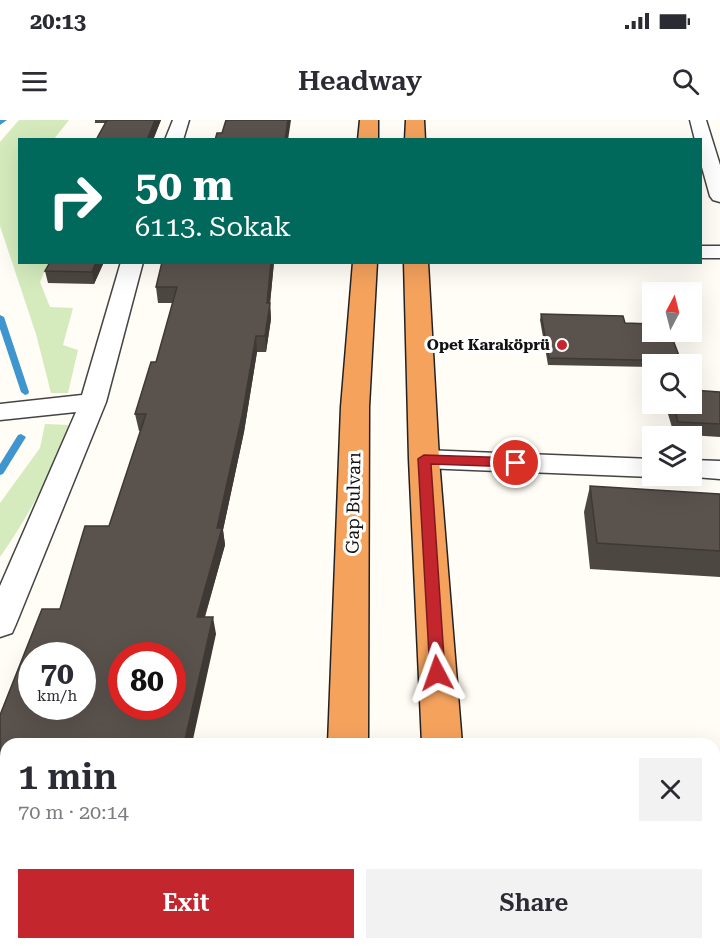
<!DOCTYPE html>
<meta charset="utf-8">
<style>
body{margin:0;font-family:"Roboto Serif",serif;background:#f2f2f3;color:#2b2b33;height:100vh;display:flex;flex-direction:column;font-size:22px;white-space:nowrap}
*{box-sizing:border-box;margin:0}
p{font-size:20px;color:#7c7c81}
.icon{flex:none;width:33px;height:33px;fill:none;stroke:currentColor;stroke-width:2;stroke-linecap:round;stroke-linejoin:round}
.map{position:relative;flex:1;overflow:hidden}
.sheet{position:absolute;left:0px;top:618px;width:720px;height:212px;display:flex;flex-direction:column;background:#fff;border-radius:18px 18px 0 0;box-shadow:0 6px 24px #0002}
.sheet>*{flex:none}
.guide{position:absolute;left:18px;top:18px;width:684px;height:126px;border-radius:0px;box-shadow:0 6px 24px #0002;background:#00695c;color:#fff;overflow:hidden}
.needle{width:39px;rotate:7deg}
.fabs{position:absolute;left:642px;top:162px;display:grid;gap:12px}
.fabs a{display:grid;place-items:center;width:60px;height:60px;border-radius:0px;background:#fff;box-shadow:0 6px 24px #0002;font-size:30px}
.speed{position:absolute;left:18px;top:522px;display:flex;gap:12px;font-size:30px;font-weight:700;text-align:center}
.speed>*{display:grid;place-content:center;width:78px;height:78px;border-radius:50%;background:#fff;box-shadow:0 6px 24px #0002;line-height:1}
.speed small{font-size:15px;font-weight:400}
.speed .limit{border:9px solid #d22;background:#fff;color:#111}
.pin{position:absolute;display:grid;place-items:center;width:51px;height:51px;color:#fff;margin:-26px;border:3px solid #fff;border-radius:50%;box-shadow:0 2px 6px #0007}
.me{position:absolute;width:66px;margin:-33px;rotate:356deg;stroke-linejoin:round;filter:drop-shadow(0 0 4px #0008)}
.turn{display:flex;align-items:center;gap:21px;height:126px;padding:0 18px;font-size:27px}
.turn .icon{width:78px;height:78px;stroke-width:2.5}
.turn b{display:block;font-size:42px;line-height:51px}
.round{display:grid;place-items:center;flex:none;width:63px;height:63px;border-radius:0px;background:#f2f2f3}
.summary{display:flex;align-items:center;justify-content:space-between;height:102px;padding:0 18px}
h1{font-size:36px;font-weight:600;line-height:45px}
.action{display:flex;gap:12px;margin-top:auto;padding:12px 18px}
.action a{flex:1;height:69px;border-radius:0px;background:#c4262e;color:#fff;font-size:24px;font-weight:600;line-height:69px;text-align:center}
.action a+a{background:#f2f2f3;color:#2b2b33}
.status{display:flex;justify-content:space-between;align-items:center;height:42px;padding:0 30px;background:#fff;direction:ltr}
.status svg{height:16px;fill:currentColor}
header{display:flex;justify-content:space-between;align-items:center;height:78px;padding:0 18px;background:#fff;font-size:27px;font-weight:600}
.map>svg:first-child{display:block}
</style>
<div class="status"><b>20:13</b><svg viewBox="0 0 49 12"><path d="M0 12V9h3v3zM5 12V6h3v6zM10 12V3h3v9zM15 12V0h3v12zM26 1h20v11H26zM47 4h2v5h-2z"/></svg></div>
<header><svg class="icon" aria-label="menu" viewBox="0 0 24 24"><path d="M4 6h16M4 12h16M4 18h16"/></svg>Headway<svg class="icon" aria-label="search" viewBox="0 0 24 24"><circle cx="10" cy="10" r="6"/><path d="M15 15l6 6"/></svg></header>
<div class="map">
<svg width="720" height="829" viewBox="0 0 720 829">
<rect width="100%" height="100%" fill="#fffdf5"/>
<!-- green -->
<g fill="#d5ebbd">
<polygon points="19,0 69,0 54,19 20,20 20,142 48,143 40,162 50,187 73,188 63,225 78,230 68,273 51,273 36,214 0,106 0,22"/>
<path d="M 45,304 L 69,305 C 52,352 29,396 0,437 L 0,383 L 40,328 Z"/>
</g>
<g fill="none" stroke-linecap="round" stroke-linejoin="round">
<!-- stream -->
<g fill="#3f96cf" fill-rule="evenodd">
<polygon points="0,0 7,0 0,5"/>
<polygon points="0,195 4,197 29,272 28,274 25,275 21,272 0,209"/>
<polygon points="21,314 26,317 3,354 0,355 0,344 18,315"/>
</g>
<defs>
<g id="street">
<polygon points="173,0 189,0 183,20 165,20"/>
<polygon points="690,0 706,0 720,45 720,82 713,80 710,76 700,40 700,20 695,20"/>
<rect x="700" y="126" width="20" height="12"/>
<polygon points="121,142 143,142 106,282 16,504 12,513 0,517 0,466 76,292 0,300 0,284 82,275"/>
<polygon points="424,330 652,339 652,356 659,356 652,357 424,348 414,345 410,339 414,333"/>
<polygon points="692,340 720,341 720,359 682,356 692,356"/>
</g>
<polygon id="secondary" points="0,701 6,702 6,744 0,743"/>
<g id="highway">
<polygon points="360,0 378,0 378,20 358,20"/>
<polygon points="406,0 424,0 425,20 405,20"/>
<polygon points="353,142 377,142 369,287 368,624 328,624 341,287"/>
<polygon points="404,142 428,142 439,339 462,624 422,624 409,339"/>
<polygon points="320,824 367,824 368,829 320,829"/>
<polygon points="430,824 477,824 479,829 431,829"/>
</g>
</defs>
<!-- street casing -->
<use href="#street" stroke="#444" stroke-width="3"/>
<!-- secondary casing -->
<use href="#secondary" stroke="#333" stroke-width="3"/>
<!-- highway casing -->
<use href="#highway" stroke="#222" stroke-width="3"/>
<!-- street -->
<use href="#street" fill="#fff" fill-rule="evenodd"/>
<!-- secondary -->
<use href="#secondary" fill="#fff6b0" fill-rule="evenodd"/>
<!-- highway -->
<use href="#highway" fill="#f5a25d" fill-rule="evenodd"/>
</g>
<!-- wall -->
<g fill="#4d4742">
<polygon points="95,0 161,0 153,20 105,3 95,3"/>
<polygon points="50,142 104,142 94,164 48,163 45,151"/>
<polygon points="162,142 274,142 270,183 271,199 266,232 257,232 244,312 223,410 225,425 205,497 216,514 6,624 6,672 0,671 0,595 109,406 141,311 139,311 135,294 156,242 173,183 158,183 156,167"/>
<polygon points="541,194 625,203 681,241 680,244 652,244 652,247 548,245 540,200"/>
<polygon points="720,272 720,317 674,314 665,284 692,284"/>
<polygon points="590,366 720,374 720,457 590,449 584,392"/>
<polygon points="714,675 720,675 720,811 714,810"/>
</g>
<!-- shaded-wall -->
<g fill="#3f3936">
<polygon points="155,0 161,0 153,20 147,20"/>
<polygon points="288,0 291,0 288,20 285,20"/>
<polygon points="96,142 104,142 94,164 92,152"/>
<polygon points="271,142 274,142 270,184 270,183 271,199 266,232 265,216 267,183"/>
<polygon points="256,216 257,232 244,312 223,410 225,425 200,513 197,497 217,408"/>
<polygon points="213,497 216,514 192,624 184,624"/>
<polygon points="158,824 165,824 167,829 157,829"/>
</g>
<!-- building -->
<g fill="#5a524d" stroke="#3f3936" stroke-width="1.5" fill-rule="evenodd">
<polygon points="107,0 155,0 147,20 96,20"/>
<polygon points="226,0 288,0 285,20 215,20 217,13 222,13"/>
<polygon points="50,142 96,142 92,152 45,151"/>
<path d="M 162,142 L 271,142 L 267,183 L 270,183 L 265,216 L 256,216 L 242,296 L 217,408 L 222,408 L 197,497 L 213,497 L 184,624 L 6,624 L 6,658 L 0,657 L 0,595 L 42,489 L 60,489 L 85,406 L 109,406 L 146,294 L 135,294 L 151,242 L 156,242 L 177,167 L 156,167 ZM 32,536 L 82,536 L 82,586 L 32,586 ZM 122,536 L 172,536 L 172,586 L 122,586 Z"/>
<polygon points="541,194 623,196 625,203 652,204 652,212 670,212 681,241 549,238"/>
<polygon points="692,270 720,272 720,304 678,302 673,284 692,284"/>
<polygon points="590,366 720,374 720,431 597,423"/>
<rect x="714" y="675" width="6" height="121"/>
<polygon points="0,788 6,789 6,824 158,824 157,829 0,829"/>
</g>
<!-- route -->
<polygon fill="#c4262e" stroke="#7f191e" stroke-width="1.5" points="424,335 516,338 522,343 516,347 431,344 445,553 443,557 437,559 432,557 430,553 418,339"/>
<!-- markers -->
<circle fill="#c4262e" stroke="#fff" stroke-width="2" cx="562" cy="225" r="6"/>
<g text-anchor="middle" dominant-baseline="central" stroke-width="6" stroke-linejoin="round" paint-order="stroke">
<!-- far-poi labels -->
<g font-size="15" font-weight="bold" fill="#111" stroke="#fff" text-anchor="end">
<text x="550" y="225">Opet Karaköprü</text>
</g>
<!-- street labels -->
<g font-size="18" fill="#111" stroke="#fff">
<text transform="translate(353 383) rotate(-89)">Gap Bulvarı</text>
</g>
</g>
</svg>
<div class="fabs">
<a><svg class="needle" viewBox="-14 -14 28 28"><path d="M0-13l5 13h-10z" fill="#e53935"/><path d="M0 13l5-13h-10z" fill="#7c7c81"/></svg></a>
<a><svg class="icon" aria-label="search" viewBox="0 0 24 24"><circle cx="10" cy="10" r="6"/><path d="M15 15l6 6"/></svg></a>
<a><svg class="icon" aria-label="layers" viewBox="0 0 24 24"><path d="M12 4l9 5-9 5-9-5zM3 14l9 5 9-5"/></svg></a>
</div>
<div class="speed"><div>70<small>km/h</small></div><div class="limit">80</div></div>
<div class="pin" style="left:516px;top:343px;background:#d93025"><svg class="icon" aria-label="arrive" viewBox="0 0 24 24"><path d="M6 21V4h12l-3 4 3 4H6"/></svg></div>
<svg class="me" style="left:437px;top:553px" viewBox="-20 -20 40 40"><path d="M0-17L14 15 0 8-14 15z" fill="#c4262e" stroke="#fff" stroke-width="4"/></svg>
<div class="guide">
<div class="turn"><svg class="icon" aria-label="right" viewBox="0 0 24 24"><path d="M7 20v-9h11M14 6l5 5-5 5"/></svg><div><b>50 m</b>6113. Sokak</div></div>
</div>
<section class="sheet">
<div class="summary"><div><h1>1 min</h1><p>70 m · 20:14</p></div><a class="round"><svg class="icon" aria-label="close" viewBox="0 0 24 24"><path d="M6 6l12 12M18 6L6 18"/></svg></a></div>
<div class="action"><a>Exit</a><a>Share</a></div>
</section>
</div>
